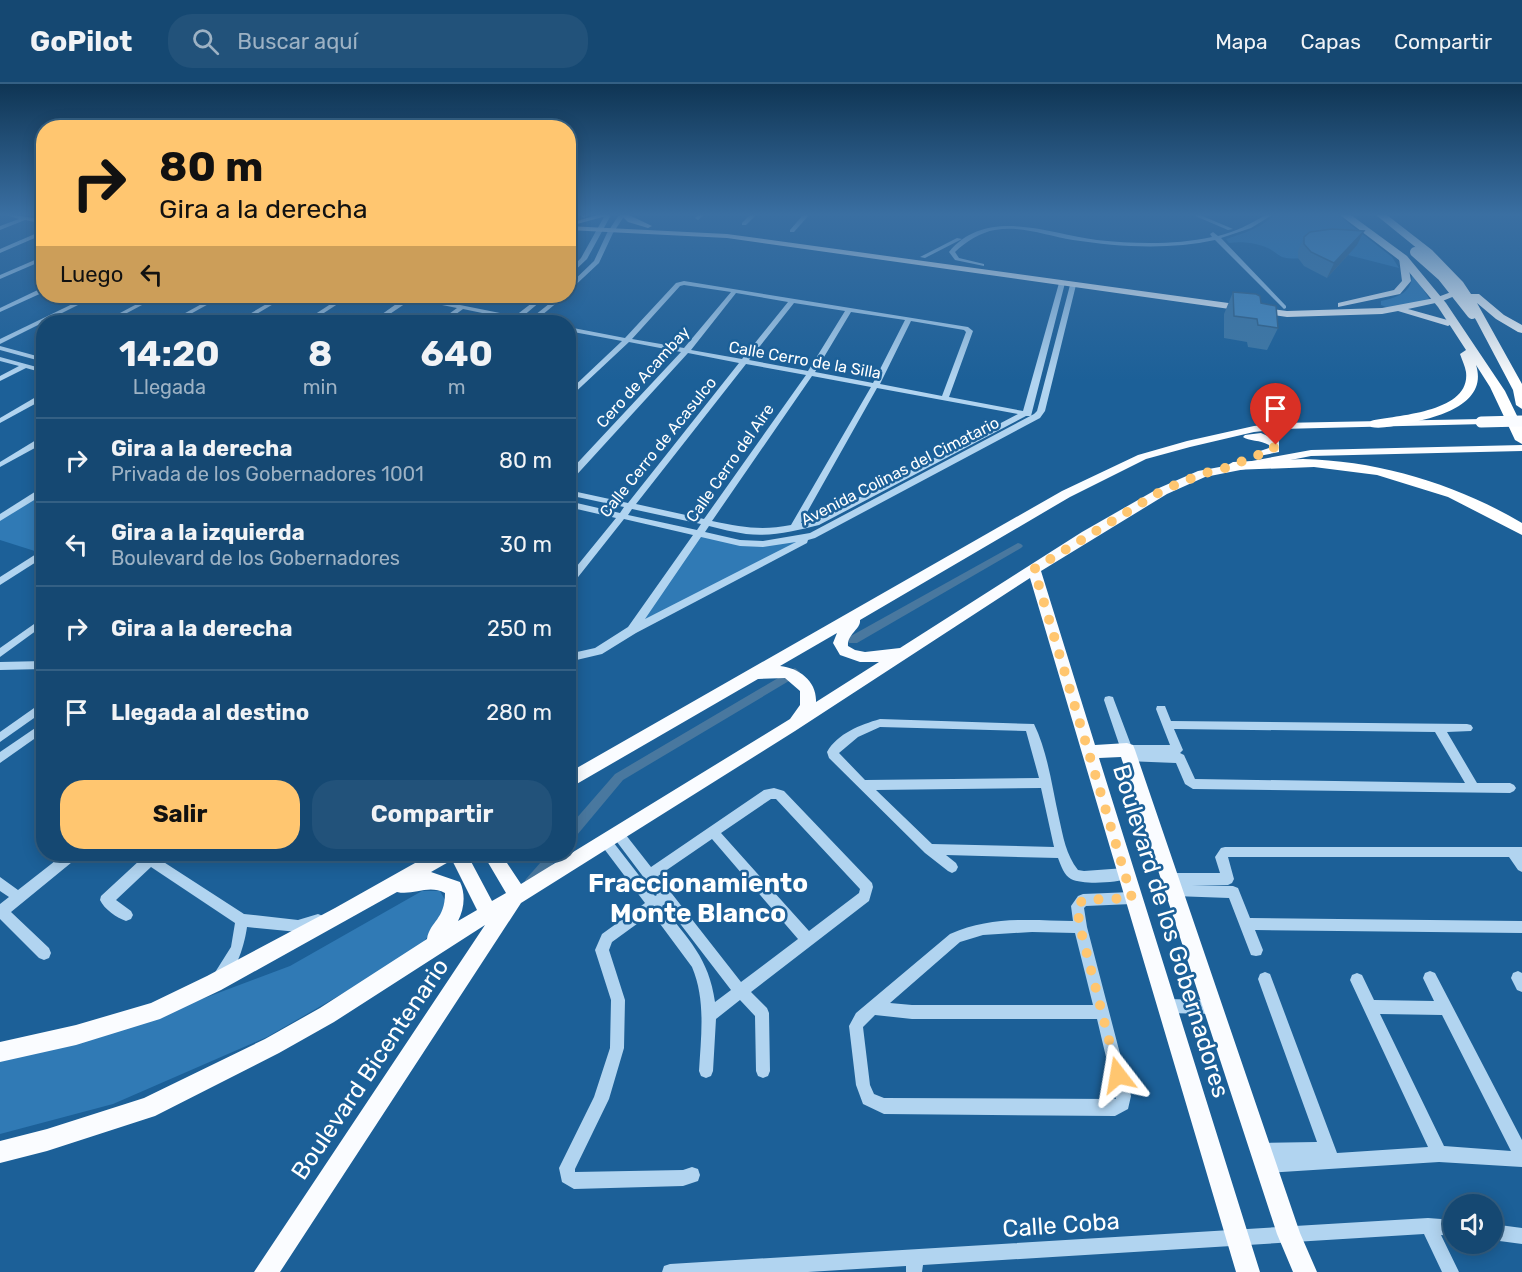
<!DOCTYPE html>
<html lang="es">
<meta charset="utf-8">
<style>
body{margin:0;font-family:Rubik,sans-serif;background:#22527a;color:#f1f3f6;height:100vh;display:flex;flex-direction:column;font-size:22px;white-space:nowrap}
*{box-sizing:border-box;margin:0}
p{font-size:20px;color:#9db2c4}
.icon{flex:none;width:33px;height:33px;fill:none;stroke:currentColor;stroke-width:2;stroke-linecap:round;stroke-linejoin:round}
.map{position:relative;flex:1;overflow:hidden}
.side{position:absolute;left:36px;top:231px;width:540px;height:546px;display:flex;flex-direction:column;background:#154872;border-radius:24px;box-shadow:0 3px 15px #0003,0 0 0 2px #346084}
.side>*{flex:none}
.guide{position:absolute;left:36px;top:36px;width:540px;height:183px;border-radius:24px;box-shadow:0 3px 15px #0003,0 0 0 2px #346084;background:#ffc670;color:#111;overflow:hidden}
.controls{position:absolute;left:1443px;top:1110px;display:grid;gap:12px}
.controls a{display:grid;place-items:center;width:60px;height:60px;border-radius:50%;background:#154872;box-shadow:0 3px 15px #0003,0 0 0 2px #346084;font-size:30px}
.pin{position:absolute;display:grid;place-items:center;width:51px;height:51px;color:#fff;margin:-62px -26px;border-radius:50% 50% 50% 0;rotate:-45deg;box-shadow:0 0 6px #0007}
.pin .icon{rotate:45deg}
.me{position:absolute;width:66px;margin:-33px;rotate:346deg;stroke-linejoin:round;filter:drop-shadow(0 0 4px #0008)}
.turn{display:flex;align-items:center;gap:21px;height:126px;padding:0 24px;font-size:27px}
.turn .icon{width:78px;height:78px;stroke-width:2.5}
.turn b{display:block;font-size:42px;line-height:51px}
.then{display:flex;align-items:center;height:57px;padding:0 24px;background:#0003;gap:12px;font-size:22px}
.eta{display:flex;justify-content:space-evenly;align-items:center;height:102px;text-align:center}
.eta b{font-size:36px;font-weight:700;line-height:42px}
.button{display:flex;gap:12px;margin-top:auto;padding:12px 24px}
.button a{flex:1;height:69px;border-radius:24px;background:#ffc670;color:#111;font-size:24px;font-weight:700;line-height:69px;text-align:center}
.button a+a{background:#22527a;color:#f1f3f6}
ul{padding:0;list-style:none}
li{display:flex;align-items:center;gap:18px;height:84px;padding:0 24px;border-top:2px solid #346084}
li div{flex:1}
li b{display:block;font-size:22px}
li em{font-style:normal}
header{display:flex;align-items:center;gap:36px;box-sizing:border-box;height:84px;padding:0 30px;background:#154872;border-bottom:2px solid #346084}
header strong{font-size:28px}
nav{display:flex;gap:33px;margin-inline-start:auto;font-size:21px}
.search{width:420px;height:54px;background:#22527a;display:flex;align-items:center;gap:15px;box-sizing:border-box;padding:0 21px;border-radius:24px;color:#9db2c4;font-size:22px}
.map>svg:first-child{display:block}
</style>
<header>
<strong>GoPilot</strong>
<div class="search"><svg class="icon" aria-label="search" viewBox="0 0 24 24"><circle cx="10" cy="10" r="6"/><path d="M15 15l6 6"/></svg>Buscar aquí</div>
<nav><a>Mapa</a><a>Capas</a><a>Compartir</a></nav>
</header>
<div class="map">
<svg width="1522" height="1188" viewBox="0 0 1522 1188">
<rect width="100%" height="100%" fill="#1c6098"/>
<!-- green -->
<g fill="#307ab5">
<path d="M 1274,131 L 1338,131 L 1392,173 L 1399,184 L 1348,171 L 1357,161 C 1335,166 1304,179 1282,173 C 1278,171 1275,168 1270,165 C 1258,159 1243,157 1229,159 L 1226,155 C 1244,149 1261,144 1274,131 Z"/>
<path d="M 1412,188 L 1430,216 L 1389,224 L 1381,221 L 1381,217 C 1398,213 1413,209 1412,188 Z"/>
<polygon points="43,406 43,468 41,469 0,456 0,434"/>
<polygon points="699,451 763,460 812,452 632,546"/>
<polygon points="422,807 440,807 449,823 437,843 413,869 267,953 113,1020 0,1050 0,975 98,954 290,882"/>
</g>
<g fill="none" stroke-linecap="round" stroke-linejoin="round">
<!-- canal -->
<g fill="#49789f" fill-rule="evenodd">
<polygon points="1018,459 1021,460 1023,462 1021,464 857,559 849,559 848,556 849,553"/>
<polygon points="795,584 800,588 799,591 623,696 572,757 568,758 568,744 615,690"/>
<polygon points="548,770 561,770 534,803 530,805 526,803 524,799 526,795"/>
</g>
<!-- minor -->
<g fill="#b1d4f0" fill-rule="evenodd">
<polygon points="6,131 16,131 44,136 44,140 25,136 0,146 0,142 19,135"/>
<polygon points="582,131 588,131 584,134 582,133"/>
<polygon points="605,131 611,131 587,175 568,193 568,187 581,174"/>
<polygon points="619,131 625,131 613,149 599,179 568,208 568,202 594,177 607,149"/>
<polygon points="698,131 704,131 698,136 695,134"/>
<polygon points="750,131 756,131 746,141 742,141 742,139"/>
<polygon points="803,131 809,131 794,148 790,148 790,146"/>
<polygon points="1193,131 1200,131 1233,145 1228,146"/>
<path d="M 1266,131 L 1272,131 L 1251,144 L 1221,154 L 1286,222 L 1286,224 L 1284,225 L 1215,156 C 1169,166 1119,163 1073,156 C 1047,152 1021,141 995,146 C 981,148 965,158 955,168 L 959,174 L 984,180 L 984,182 L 955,176 L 949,168 C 987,122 1049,150 1097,156 C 1135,160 1175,161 1212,153 L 1210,150 L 1213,148 L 1218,152 C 1235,148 1250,140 1266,131 Z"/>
<polygon points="44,146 44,150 0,169 0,165"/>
<polygon points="957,154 962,155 925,174 920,173"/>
<polygon points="44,172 44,176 0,195 0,191"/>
<path d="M 684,197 L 968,243 L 973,247 L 949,313 L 1023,327 L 1059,199 L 1062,197 L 1065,199 L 1031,332 L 1026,332 L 819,441 C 795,447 771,453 746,450 C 733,448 721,445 709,442 L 705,448 L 740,456 L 763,457 L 810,449 L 1034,330 L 1037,327 L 1070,201 L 1073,199 L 1076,201 L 1045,327 L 1040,334 L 815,454 L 808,456 L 807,459 L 636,549 L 602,570 L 568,578 L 568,570 L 595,564 L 628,543 L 693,451 L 624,435 L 571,502 L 568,503 L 568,493 L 616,434 L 568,423 L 568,417 L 620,429 L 624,423 L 568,411 L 568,406 L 628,419 L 739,279 L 688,269 L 571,397 L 568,397 L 568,389 L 681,268 L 629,258 L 568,315 L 568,308 L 622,257 L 568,247 L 568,243 L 625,254 L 676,199 ZM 684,201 L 731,208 L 684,264 L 632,255 L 680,202 ZM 736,209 L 788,218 L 742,275 L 691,266 ZM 794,219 L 845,227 L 808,287 L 749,276 ZM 851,228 L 905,236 L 873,299 L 815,288 ZM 911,237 L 964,246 L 966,248 L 942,312 L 880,300 ZM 746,280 L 806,291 L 704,435 L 636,420 ZM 812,292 L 871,303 L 791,441 C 761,447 742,443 712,437 ZM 877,304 L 1018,330 L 814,437 L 801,439 ZM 632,425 L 701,440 L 697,446 L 628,431 ZM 701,453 L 740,462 L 763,463 L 796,458 L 645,535 Z"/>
<polygon points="44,203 44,208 0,228 0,224"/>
<polygon points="89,212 96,212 0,260 0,255"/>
<polygon points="152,212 159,212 110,238 103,238"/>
<polygon points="216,212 223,212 176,238 169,238"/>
<polygon points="280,212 287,212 243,238 236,238"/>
<polygon points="343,212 350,212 310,238 303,238"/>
<path d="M 405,212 L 415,212 L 515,232 L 541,212 L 547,212 L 522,233 L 530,235 L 559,212 L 565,212 L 536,236 L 539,238 C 529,238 520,238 512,237 L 511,235 L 463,225 L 445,238 L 438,238 L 457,224 L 412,215 L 378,238 L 371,238 L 406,213 Z"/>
<polygon points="0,262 44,274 44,278 0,266"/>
<polygon points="0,273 44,285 44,289 26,284 0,297 0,292 19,282 0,277"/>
<polygon points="41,310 44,310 44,315 0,339 0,334"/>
<polygon points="41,353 44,353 44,359 0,383 0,378"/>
<polygon points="41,404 44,404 44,410 0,437 0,430"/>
<polygon points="44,465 44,473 0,501 0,493"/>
<polygon points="44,533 44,541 0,573 0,564"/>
<polygon points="44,577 44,585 0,586 0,578"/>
<path d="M 1109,612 L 1113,613 L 1114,616 L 1131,661 L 1170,661 L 1156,625 L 1157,622 L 1165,622 L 1171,637 L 1467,640 L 1471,641 L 1473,644 L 1471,647 L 1447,648 L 1477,699 L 1510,699 L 1514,701 L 1516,704 L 1514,707 L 1510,709 L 1193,705 L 1185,700 L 1176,679 L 1126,677 L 1124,674 L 1127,670 L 1123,669 L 1121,666 L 1104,616 L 1105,613 ZM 1174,645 L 1435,648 L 1465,699 L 1195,695 L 1184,671 L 1180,669 L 1183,666 Z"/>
<polygon points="44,617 44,627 0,658 0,648"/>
<path d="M 880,635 L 1034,640 C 1048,669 1052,703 1059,734 C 1063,752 1066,771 1078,786 L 1084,787 L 1125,784 L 1129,786 L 1131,790 L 1129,794 C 1117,799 1083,801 1071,795 C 1064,791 1061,782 1058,774 L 946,771 L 956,779 L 958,783 L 956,787 L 952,789 L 948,787 L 925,769 L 829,674 L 827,668 C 838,649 860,641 880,635 ZM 880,643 L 1026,647 L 1039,694 L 865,696 L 839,669 L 858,653 ZM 1041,704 L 1054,763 L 932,760 L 876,706 Z"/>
<polygon points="44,638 44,648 0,679 0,668"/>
<path d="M 774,704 L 784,707 L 872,799 L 873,803 L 869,817 L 751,908 L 767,924 L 769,929 L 770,987 L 768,992 L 763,994 L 758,992 L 756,987 L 755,932 L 740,916 L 716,935 L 713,987 L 711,992 L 706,994 L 701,992 L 699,987 C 701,952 706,916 692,883 L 652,829 L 612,858 L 609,866 L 625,916 L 624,964 L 609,1015 L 575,1085 L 575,1088 L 683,1086 L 692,1083 L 698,1085 L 700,1091 L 698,1097 L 683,1102 L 574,1105 L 562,1098 L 559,1084 L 594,1013 L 610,964 L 611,916 L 595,866 L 602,850 L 645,819 L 602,762 L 600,758 L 602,754 L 606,753 L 610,754 L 655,812 L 657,811 L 614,754 L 612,750 L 614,746 L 618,745 L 622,746 L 651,783 L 764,706 ZM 771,715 L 776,715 L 860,805 L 859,809 L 809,847 L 721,749 ZM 712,755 L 798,855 L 741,898 L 658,792 ZM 665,820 L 731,906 L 715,918 C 709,874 688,855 662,822 Z"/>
<polygon points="1225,763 1522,763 1522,788 1518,786 1509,773 1228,773 1234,795 1232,799 1228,801 1192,801 1233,802 1238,804 1250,834 1522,837 1522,849 1255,846 1263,866 1261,871 1256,872 1251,871 1229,814 1174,812 1169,810 1168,806 1169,802 1172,801 1167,799 1165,795 1167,791 1171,789 1220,789 1215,773 1221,764"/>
<polygon points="64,770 79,770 77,774 11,828 49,864 51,869 49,874 44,876 39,874 0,835 0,820 9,813 0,807 0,793 18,806"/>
<path d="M 135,770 L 162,770 L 159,775 L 244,830 L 298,836 L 318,830 L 323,832 L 325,836 L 323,840 L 298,848 L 247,843 C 245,858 237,890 221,897 L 216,895 L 214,890 L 231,863 L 235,839 L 151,783 L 116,816 L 131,827 L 133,831 L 131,835 L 126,837 C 117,834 104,825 100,816 L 101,812 L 140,776 Z"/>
<path d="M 1132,808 L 1137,810 L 1138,814 L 1137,818 L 1132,820 L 1086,822 L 1084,824 L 1087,843 L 1131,1012 L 1128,1025 L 1115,1032 L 884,1030 L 863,1020 L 856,1001 L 849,942 L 856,929 L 950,850 C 991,832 1029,836 1073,837 L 1071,822 L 1078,812 L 1083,810 ZM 1032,848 L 1075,849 L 1093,921 L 912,921 L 890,919 L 960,858 L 983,851 ZM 875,931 L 912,935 L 1097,935 L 1116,1015 L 884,1014 L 874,1010 L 870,1001 L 863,943 Z"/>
<path d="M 1430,887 L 1435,889 L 1522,1056 L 1522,1083 L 1439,1078 L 1266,1089 L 1260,1087 L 1258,1081 L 1262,1075 L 1256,1073 L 1254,1067 L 1256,1061 L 1262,1059 L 1317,1058 L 1258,895 L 1260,890 L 1265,888 L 1270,890 L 1337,1069 L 1428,1063 L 1350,896 L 1352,891 L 1357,889 L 1362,891 L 1374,916 L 1434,917 L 1423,894 L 1425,889 ZM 1380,930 L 1442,931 L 1511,1067 L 1444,1062 Z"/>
<polygon points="1518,887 1522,889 1522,908 1517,906 1511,894 1513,889"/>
<polygon points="1165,915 1213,916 1218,918 1220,923 1218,928 1213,930 1165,929 1160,927 1158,922 1160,917"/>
<polygon points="1428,1134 1454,1136 1454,1152 1441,1151 1459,1188 1442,1188 1424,1150 923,1181 922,1188 906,1188 906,1182 808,1188 662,1188 664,1182 670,1180"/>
<polygon points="1492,1140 1522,1144 1522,1160 1492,1156"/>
</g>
<!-- major -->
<g fill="#fafcff" fill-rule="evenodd">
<polygon points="597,131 610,131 577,140 573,138"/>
<polygon points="621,131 629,131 652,142 648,144 628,138"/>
<polygon points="568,142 727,150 1287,227 1382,224 1435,214 1462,204 1467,207 1440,218 1408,225 1451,237 1453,239 1448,242 1398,227 1382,230 1287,233 727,154 568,146"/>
<polygon points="1403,171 1407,174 1411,197 1400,210 1338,223 1338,219 1394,206 1402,197 1399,174"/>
<path d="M 1481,335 L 1487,338 L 1485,340 L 1280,345 L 1254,348 L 1190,363 L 1146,375 L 1070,413 L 860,536 C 861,545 847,550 848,562 L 855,566 L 865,568 L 900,564 L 1082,448 L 1159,404 L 1198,387 L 1311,366 L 1522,361 L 1522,367 L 1311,372 L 1205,393 L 1167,410 L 1041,487 L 1095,661 L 1127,659 L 1133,661 L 1135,666 L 1300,1149 L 1317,1188 L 1293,1188 L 1277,1150 L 1121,673 L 1099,674 L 1260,1188 L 1236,1188 L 1030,494 L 795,647 L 521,819 L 280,1188 L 254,1188 L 485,841 L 334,938 L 279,969 L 155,1032 L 47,1067 L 0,1079 L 0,1057 L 47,1045 L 144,1014 L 265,955 L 320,924 L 427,855 C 430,837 445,836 445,809 C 428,800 413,812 397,808 L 221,906 L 160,935 L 76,961 L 0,978 L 0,958 L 76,941 L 151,919 L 207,892 L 335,824 L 431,770 L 467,770 L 492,817 L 506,809 L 483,770 L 501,770 L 521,800 L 790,635 L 800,621 L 800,607 L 785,594 L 758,595 L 568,705 L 568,689 L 1062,407 L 1138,371 L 1187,357 L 1254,342 L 1280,339 ZM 837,549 L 833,559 L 840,571 L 860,578 L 879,578 L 816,618 C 817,597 799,584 780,582 ZM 452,776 L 477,826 L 458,837 C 464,825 466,811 460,798 L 431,788 Z"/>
<path d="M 1261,349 L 1279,357 L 1279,368 L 1254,373 L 1254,369 L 1269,364 L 1269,361 C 1261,356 1248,357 1243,353 L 1245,351 Z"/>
</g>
<!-- highway -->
<g fill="#fff" fill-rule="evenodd">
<path d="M 1340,131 L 1351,131 L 1407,172 L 1446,219 L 1505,307 L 1522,342 L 1522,360 L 1515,356 L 1490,303 L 1476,281 C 1489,322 1433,335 1404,340 C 1393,342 1381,345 1371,343 L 1369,340 L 1371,337 C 1397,331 1471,329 1466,288 C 1465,282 1462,276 1460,270 L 1466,266 L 1438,223 L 1399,176 Z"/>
<polygon points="1376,131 1387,131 1432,166 1463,198 1471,210 1479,210 1504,231 1522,241 1522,249 1518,248 1496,235 1477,219 1522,300 1522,325 1516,321 1513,306 1476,236 1455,202 1424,170"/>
<path d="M 1303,375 C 1380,377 1456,400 1522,439 L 1522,451 L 1448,413 L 1377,391 L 1314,383 L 1233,386 L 1226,382 L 1233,378 Z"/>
</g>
<!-- major-bridge -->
<polyline stroke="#fafcff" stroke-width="11" points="1481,338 1522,337"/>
<!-- highway-bridge -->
<polyline stroke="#fff" stroke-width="10" points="1415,168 1442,192 1472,230"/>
</g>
<!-- wall -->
<g fill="#3f78a5">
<polygon points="1304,153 1357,161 1327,194 1304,182 1298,174 1298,167"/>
<polygon points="1233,208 1261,219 1278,244 1267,266 1248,263 1247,258 1224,254 1224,230"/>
</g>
<!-- shaded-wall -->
<polygon fill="#336186" points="1364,147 1357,161 1327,194 1334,179"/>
<!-- building -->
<g fill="#498bc0" stroke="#336186" stroke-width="1.5">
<polygon points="1332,145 1364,147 1334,179 1311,168 1304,160 1304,153 1310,148"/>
<polygon points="1233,208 1256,210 1260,212 1261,219 1276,222 1278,244 1258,241 1257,235 1234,232"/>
</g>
<!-- sky -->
<linearGradient id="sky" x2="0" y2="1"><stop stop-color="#0f3554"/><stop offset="0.44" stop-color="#3a6fa2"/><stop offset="1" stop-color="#3a6fa2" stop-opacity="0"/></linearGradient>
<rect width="1522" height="297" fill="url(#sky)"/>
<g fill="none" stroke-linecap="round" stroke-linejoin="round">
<!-- route -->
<polyline stroke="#ffc670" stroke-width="10" stroke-dasharray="0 18" points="1118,991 1080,843 1077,822 1083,816 1132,814 1034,485 1163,406 1202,390 1233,382 1250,373 1270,368 1276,361"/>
</g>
<g text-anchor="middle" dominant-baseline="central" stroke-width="5" stroke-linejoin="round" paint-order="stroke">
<!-- far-street labels -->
<g font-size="16" fill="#fff" stroke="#1c6098">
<text transform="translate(805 276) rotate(10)">Calle Cerro de la Silla</text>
<text transform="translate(643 293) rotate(-48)">Cero de Acambay</text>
<text transform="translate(658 363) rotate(-51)">Calle Cerro de Acasulco</text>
<text transform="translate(730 379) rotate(-55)">Calle Cerro del Aire</text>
<text transform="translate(900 387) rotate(-27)">Avenida Colinas del Cimatario</text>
</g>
<!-- near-street labels -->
<g font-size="24" fill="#fff" stroke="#1c6098">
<text transform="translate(1171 847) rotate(73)">Boulevard de los Gobernadores</text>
<text transform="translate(370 985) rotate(-56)">Boulevard Bicentenario</text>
<text transform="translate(1061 1141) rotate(-4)">Calle Coba</text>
</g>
<!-- near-neighbourhood labels -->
<g font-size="26" font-weight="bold" fill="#fff" stroke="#1c6098">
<text x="698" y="799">Fraccionamiento<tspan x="698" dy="30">Monte Blanco</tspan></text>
</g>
</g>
</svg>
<div class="controls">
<a><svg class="icon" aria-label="sound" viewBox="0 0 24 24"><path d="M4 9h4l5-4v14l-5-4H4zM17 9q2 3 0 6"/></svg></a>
</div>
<div class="pin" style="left:1276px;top:361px;background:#d93025"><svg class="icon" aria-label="arrive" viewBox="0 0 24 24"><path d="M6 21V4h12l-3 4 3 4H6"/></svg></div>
<svg class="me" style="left:1118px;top:991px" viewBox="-20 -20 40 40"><path d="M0-17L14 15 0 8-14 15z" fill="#ffc670" stroke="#fff" stroke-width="4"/></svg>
<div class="guide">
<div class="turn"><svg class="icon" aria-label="right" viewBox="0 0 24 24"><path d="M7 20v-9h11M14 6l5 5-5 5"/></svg><div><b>80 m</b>Gira a la derecha</div></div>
<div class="then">Luego<svg class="icon" aria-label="left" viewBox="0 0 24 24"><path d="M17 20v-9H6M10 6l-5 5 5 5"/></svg></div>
</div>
<section class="side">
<div class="eta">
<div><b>14:20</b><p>Llegada</p></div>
<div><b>8</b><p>min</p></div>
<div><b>640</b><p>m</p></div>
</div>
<ul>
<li><svg class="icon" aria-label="right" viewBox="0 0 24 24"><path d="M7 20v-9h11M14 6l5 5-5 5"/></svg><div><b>Gira a la derecha</b><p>Privada de los Gobernadores 1001</p></div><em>80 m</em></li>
<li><svg class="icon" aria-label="left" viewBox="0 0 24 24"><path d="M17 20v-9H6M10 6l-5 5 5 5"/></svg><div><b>Gira a la izquierda</b><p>Boulevard de los Gobernadores</p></div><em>30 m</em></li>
<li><svg class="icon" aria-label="right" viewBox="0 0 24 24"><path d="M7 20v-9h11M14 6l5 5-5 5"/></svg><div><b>Gira a la derecha</b></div><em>250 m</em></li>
<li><svg class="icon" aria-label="arrive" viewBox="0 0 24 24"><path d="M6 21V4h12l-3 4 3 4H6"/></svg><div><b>Llegada al destino</b></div><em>280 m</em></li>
</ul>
<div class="button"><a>Salir</a><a>Compartir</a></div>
</section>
</div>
